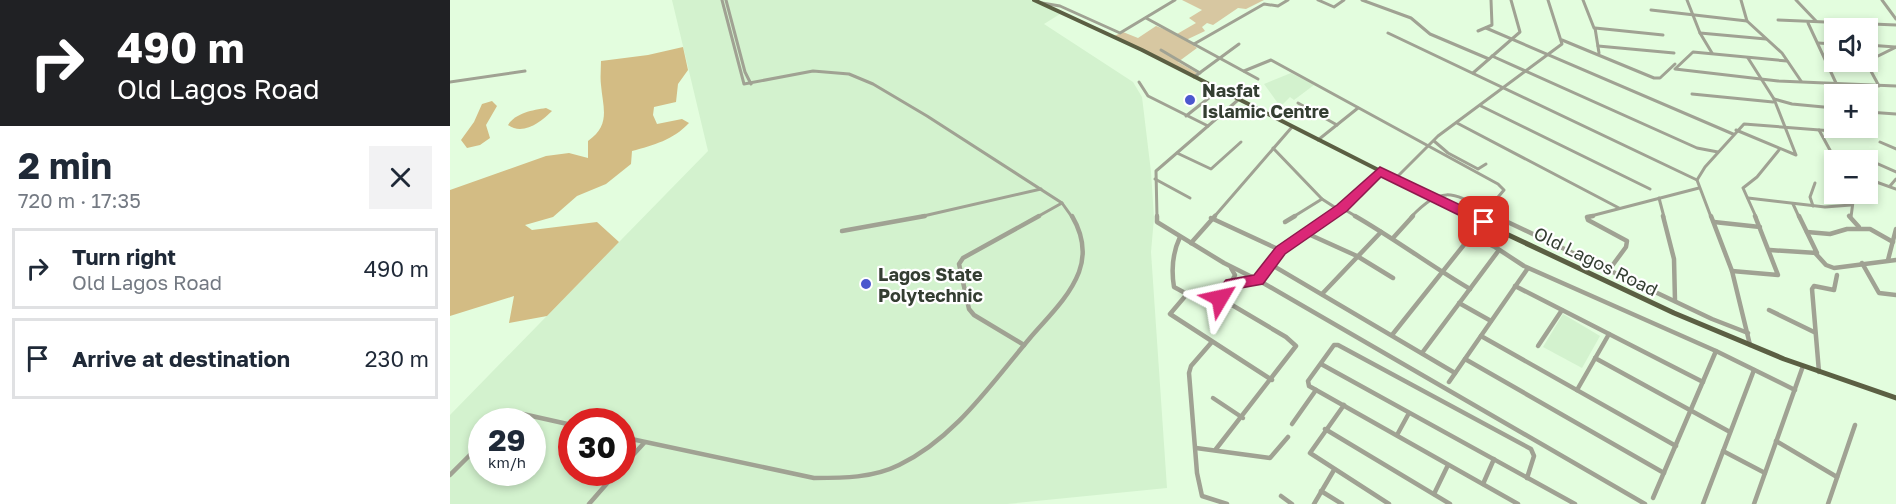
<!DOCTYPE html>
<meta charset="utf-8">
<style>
body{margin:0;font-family:"Golos Text",sans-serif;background:#f2f2f3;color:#1f2937;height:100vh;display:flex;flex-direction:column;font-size:22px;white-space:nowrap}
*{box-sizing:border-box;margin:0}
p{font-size:20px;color:#747a83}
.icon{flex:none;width:33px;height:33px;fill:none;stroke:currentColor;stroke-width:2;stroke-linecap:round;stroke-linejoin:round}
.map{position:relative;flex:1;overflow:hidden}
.sheet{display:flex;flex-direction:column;background:#fff;width:450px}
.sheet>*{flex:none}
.hud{background:#202124;color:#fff;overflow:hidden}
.buttons{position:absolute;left:1374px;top:18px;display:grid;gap:12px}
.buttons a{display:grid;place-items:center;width:54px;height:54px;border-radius:0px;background:#fff;box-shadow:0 3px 9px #0003;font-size:30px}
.speed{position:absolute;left:18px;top:408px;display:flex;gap:12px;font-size:30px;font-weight:700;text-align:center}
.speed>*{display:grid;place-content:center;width:78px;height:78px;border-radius:50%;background:#fff;box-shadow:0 3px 9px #0003;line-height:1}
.speed small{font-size:15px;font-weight:400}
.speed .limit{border:9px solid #d22;background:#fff;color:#111}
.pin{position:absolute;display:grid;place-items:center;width:51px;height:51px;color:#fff;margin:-26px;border-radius:12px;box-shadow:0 3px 9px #0006}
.me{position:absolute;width:66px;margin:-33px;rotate:54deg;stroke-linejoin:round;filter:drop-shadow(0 0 4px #0008)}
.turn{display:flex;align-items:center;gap:21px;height:126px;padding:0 18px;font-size:27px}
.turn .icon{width:78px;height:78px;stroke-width:2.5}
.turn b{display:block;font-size:42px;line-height:51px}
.round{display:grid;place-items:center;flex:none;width:63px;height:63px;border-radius:0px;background:#f2f2f3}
.headline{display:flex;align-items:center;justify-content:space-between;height:102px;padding:0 18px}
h1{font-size:36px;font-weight:700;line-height:45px}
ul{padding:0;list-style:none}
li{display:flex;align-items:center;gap:18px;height:81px;margin:0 12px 9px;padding:0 6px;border:3px solid #e0e1e3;border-radius:0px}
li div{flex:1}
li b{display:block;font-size:22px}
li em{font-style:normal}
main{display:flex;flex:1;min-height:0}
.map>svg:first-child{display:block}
</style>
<main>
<section class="sheet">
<div class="hud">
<div class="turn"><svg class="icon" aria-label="right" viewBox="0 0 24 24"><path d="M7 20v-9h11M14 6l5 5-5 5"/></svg><div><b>490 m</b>Old Lagos Road</div></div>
</div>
<div class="headline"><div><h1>2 min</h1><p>720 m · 17:35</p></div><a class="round"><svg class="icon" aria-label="close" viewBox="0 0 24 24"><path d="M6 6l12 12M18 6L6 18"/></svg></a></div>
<ul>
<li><svg class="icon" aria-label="right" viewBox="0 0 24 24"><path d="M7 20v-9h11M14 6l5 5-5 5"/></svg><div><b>Turn right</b><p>Old Lagos Road</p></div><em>490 m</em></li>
<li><svg class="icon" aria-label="arrive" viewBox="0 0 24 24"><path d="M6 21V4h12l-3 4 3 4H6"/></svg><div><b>Arrive at destination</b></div><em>230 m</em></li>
</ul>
</section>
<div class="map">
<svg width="1446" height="504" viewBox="0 0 1446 504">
<rect width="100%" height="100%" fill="#e3fdde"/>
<!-- built -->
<g fill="#d3f2ce" fill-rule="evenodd">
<path d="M 222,0 L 581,0 L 610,14 L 594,24 L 683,82 L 692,97 L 701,172 L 704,218 L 701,252 L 717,488 L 557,504 L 0,504 L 0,415 L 258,151 ZM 32,422 L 82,422 L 82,472 L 32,472 ZM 122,422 L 172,422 L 172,472 L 122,472 Z"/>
<polygon points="841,73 864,85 844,100 840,97 830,107 825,104 827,102 814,84"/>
<polygon points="1113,314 1150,336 1132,368 1093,347"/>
</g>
<!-- green -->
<polygon fill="#d7c7a1" points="732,0 814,0 796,9 788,8 763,25 757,23 752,27 755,31 736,40 747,48 728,62 749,74 748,78 664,36 673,32 688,38 706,26 727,34 746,23 739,18 752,10"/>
<!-- forest -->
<g fill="#d3bc84">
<path d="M 233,47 L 238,70 L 228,84 L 226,102 L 204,107 L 203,115 L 207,124 L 232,119 L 239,123 C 223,140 204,145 182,151 L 181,164 L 156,184 L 127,196 L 103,217 L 75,225 L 82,230 L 147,222 L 169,242 L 97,316 L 59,323 L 64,296 L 0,316 L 0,190 L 96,156 L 119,153 L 138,158 L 138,141 C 161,125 153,108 151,85 C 150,77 151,69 151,61 L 198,55 Z"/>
<polygon points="42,101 47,106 36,125 40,138 30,145 17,148 11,140 24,122 32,104"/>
<path d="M 96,108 L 102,111 C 91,122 73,136 58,125 C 65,113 83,110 96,108 Z"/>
</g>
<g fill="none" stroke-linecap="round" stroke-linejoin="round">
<!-- minor-far1 -->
<g stroke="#a0a293" stroke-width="3">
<polyline points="272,0 294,84 363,71 399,74 423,84 477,116 612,203 622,217"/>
<polyline points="276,0 295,72 301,84"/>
<polyline points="868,0 884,7 894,0"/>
<polyline points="912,0 961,18 980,34 1039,59"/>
<polyline points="1133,0 1144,28"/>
<polyline points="1237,0 1250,33 1262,53"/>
<polyline points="1291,0 1297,21 1332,53 1351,81"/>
<polyline points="1346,0 1366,21"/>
<polyline points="1432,0 1446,19"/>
<polyline points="592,3 610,6 670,33 725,0"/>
<polyline points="1201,10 1297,21"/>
<polyline points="696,18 808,79"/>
<polyline points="1328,20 1446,25"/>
<polyline points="1358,23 1386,83"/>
<polyline points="1036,28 1283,134"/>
<polyline points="1028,31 1042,25 1041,0"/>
<polyline points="938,33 1247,180"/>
<polyline points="1250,33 1316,39"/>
<polyline points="1112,40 1204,78 1210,78 1225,64"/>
<polyline points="1368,43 1384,44"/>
<polyline points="744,44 814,4 828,6 838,0"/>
<polyline points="1418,45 1445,47"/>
<polyline points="1148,46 1224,53"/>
<polyline points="711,50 750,73"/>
<polyline points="1149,53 1145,28 1213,35"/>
<polyline points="1042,56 1247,148 1268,152"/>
<polyline points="1298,58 1324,99 1342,104 1384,108"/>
<polyline points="1337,61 1243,52 1225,69 1328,81 1446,86"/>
<polyline points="1418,61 1446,47"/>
<polyline points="1416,62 1429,86"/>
<polyline points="794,71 821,60 1048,184 1054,190 1038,209 1048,217"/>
<polyline points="1023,73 1070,32 1061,0"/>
<polyline points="744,77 789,44"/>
<polyline points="0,82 75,71"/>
<polyline points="689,82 698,96 758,126"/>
<polyline points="1242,94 1323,102"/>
<polyline points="848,103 887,125"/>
<polyline points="1031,106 1200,189"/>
<polyline points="1418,112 1446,114"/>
<polyline points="736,116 769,90"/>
<polyline points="1007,123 1169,208"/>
<polyline points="1286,130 1346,155 1324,99"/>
<polyline points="1369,130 1381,152"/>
<polyline points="868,140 908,108"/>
<polyline points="984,141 998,153 1028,169 1036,164"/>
<polyline points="1430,142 1446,149"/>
<polyline points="823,148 872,199 889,210"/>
<polyline points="1401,152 1446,172"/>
<polyline points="727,153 761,169 791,142"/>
<polyline points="1379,164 1384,166"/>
<polyline points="705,179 740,198"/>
<polyline points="945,179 988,136 1112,44 1098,0"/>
<polyline points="1418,179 1446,189"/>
<polyline points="1440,186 1446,179"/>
<polyline points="1209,198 1214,217"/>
<polyline points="1298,198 1375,207 1401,205"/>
<polyline points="1343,204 1349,217"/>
<polyline points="1363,206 1360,197 1365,183"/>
<polyline points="892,208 907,217"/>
<polyline points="469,217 591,189"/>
<polyline points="587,217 612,203"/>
<polyline points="707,217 706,171 788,100"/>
<polyline points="764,217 842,127"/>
<polyline points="843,217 872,199"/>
<polyline points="879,217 892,208 930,171"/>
<path d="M 961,217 C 992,185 1002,192 1038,211"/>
<polyline points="1137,217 1249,188"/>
<polyline points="1261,217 1247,180 1255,167 1294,124 1408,133 1411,132 1409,128"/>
<polyline points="1306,217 1293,188 1307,177 1329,150"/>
<polyline points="1401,217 1404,194"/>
</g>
<!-- minor -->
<g stroke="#a0a293" stroke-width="4.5">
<polyline points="707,216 707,222 774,263 808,280 1195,504"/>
<path d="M 905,216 C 945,239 981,266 1020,289"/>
<polyline points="1045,216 1262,319 1298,333"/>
<polyline points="1143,216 1137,217 1138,220 1177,241 1176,247 1159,270"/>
<polyline points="1213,216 1224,259 1225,301"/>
<polyline points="1261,216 1282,271 1300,345"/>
<polyline points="1399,216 1409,227"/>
<polyline points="761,218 830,250"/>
<polyline points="835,222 845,216"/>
<polyline points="1264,222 1310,227"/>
<polyline points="392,231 475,216"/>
<polyline points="1357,232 1380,234 1397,229 1420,229 1443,242"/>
<polyline points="856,233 907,256 943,278"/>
<path d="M 730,237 C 722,254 721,269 724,287 L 737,294 L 720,314 L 822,380"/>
<polyline points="943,238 963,216"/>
<polyline points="741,243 765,216"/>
<polyline points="1320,250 1367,253 1349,216"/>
<polyline points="1366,254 1376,265 1384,268 1446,260"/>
<polyline points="1438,260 1446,229"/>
<polyline points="1412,263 1429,293 1446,295"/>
<polyline points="820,264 1005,373"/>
<polyline points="781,268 785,275 781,283"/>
<polyline points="1282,271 1328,275 1305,216"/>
<polyline points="808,280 830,250 881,216"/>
<polyline points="1065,286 1253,382"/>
<polyline points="760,292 836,337 846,346 766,449"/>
<polyline points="872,294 931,232"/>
<polyline points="769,298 781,284 804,279"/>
<polyline points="1009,303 1041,321"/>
<polyline points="1319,310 1364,332"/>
<polyline points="942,335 1021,236 1045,247 1074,266 1266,351 1345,390"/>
<polyline points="1031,336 1226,446"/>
<polyline points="761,343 741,366 739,373 747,473 752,496 777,504"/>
<polyline points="574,345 524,315 519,309 509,264 513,258 589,216"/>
<polyline points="1088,346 1112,310"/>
<polyline points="972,353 1049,250"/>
<polyline points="1145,358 1280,432"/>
<polyline points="1015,359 1214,473"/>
<polyline points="871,364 1125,504"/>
<polyline points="1369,372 1362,289 1364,286 1384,290 1387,275"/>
<polyline points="999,382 1078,268"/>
<polyline points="1127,390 1159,334"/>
<polyline points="763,398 793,418"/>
<polyline points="894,405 860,453 939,504"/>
<polyline points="53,422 64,412 122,425"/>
<polyline points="842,424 866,390"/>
<polyline points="875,429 1000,504"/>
<polyline points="947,435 959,413"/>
<path d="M 172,437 L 364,478 C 393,478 423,478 449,465 C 504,439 541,384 580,338 C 597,318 619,298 629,272 C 636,253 632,233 622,216"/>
<polyline points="1326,441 1387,477"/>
<polyline points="746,448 820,458 838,437"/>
<polyline points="1273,451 1315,473"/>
<polyline points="172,467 194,443"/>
<polyline points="0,475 32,443"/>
<polyline points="1033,484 1044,459"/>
<polyline points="871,491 892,504"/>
<polyline points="984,494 998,465"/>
<polyline points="831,496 842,504"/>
<polyline points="1203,498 1266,351"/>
<polyline points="139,504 167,472"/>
<polyline points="864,504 884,470"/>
<polyline points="1068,504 859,386 858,381 884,345 888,345 1081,449 1084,456 1077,478"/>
<polyline points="1253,504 1304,370"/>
<polyline points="1304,504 1353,366"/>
<polyline points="1378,504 1405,425"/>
</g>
<!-- major-far1 -->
<polyline stroke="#5b5f43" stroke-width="4" points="584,0 692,50 1021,217"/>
<!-- major -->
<polyline stroke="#5b5f43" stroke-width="5" points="1018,216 1224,313 1334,359 1446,398"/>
</g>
<!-- route -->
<polygon fill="#db2777" stroke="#8e194d" stroke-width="1.5" points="930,167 1038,218 1040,222 1034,227 1029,225 931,177 897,211 835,254 813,284 785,289 775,302 764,302 764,294 776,280 804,275 826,247 887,205"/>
<!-- markers -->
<g fill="#4c58ce" stroke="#fff" stroke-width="2">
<circle cx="740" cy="100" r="6"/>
<circle cx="416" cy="284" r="6"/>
</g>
<g text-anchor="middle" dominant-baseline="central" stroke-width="4.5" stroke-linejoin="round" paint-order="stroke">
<!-- poi labels -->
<g font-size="18" font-weight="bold" fill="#343e32" stroke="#fff" text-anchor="start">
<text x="752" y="90">Nasfat<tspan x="752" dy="21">Islamic Centre</tspan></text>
<text x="428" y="274">Lagos State<tspan x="428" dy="21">Polytechnic</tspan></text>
</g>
<!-- street labels -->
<g font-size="18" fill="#343e32" stroke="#fff">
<text transform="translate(1146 261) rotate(26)">Old Lagos Road</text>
</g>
</g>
</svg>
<div class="buttons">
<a><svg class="icon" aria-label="sound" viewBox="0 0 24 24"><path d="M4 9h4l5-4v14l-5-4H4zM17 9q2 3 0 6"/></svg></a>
<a>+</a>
<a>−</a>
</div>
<div class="speed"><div>29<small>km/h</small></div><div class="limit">30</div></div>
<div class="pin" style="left:1034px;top:222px;background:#d93025"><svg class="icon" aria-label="arrive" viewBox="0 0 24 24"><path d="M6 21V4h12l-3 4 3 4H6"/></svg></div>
<svg class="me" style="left:770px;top:298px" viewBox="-20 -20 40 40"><path d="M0-17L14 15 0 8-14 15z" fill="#db2777" stroke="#fff" stroke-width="4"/></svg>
</div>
</main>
